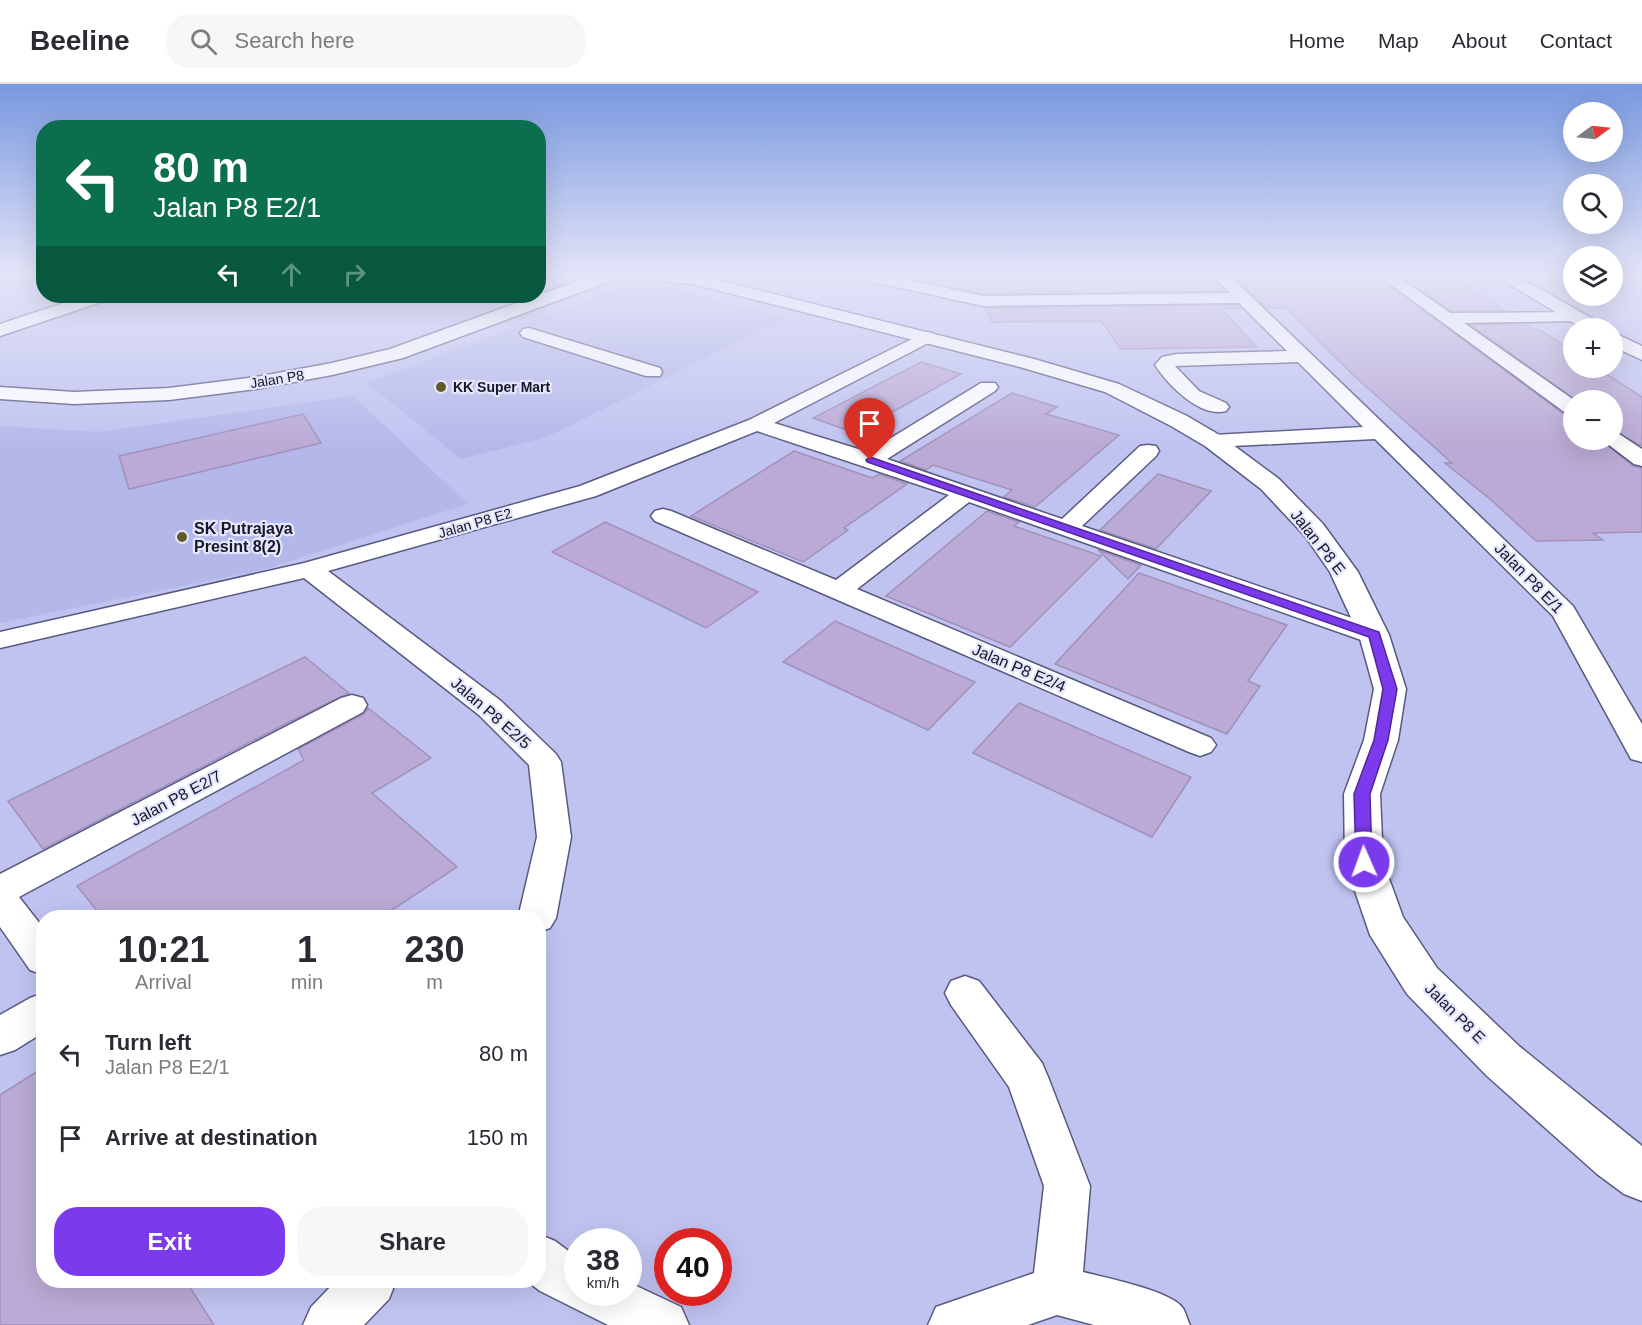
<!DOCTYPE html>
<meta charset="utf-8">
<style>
body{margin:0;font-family:Arial,sans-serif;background:#f7f7f7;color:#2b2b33;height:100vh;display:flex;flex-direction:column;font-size:22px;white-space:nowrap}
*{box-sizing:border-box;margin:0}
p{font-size:20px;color:#7c7c81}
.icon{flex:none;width:33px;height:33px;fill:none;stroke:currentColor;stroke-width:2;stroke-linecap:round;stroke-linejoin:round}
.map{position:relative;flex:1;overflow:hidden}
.side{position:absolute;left:36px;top:826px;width:510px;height:378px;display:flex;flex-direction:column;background:#fff;border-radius:24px;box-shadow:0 6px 24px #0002}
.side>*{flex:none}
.guide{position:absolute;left:36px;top:36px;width:510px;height:183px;border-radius:24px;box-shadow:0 6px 24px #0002;background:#0b6e4f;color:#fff;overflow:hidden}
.needle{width:39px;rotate:75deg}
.controls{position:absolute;left:1563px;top:18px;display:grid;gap:12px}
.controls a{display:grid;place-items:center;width:60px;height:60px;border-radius:50%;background:#fff;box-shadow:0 6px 24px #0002;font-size:30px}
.speed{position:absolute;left:564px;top:1144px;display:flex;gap:12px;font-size:30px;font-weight:700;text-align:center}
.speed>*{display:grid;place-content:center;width:78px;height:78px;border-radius:50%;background:#fff;box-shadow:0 6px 24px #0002;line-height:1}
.speed small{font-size:15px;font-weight:400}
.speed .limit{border:9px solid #d22;background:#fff;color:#111}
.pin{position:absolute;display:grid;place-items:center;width:51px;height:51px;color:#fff;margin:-62px -26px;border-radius:50% 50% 50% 0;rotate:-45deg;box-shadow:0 0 6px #0007}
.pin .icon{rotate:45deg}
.me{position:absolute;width:66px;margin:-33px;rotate:358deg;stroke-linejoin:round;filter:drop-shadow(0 0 4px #0008)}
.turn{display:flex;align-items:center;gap:21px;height:126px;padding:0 18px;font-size:27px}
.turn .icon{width:78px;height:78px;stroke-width:2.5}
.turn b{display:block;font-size:42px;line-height:51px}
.lanes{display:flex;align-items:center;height:57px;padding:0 18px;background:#0003;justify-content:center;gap:30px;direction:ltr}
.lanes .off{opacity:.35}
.eta{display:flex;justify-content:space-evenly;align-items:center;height:102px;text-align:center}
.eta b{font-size:36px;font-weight:800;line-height:42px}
.primary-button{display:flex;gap:12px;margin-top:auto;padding:12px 18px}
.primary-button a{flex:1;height:69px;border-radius:24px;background:#7c3aed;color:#fff;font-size:24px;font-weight:800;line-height:69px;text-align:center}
.primary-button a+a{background:#f7f7f7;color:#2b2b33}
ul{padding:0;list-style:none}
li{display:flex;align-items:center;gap:18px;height:84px;padding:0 18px}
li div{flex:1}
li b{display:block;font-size:22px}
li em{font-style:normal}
header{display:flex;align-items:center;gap:36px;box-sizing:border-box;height:84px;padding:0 30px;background:#fff;border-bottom:2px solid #e1e1e2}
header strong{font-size:28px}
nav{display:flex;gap:33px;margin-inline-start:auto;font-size:21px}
.search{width:420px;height:54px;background:#f7f7f7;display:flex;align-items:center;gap:15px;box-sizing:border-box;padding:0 21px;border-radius:24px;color:#7c7c81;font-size:22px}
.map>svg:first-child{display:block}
</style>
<header>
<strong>Beeline</strong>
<div class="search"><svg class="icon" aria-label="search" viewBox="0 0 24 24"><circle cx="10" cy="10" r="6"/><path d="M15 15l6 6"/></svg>Search here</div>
<nav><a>Home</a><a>Map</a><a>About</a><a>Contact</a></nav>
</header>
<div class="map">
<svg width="1642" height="1241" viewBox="0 0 1642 1241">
<rect width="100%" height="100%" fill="#c0c3f0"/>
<!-- built -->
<g fill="#b4b7ea">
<polygon points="640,196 787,234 547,353 461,375 367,299"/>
<polygon points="353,312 468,420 262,486 0,539 0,342 99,348"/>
</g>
<!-- building -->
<g fill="#baaad5" stroke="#a090ba" stroke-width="1.5">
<polygon points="947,191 1048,191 1048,197 1213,195 1225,207 983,210 952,203"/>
<polygon points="1240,191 1281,191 1284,194 1376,192 1566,332 1574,334 1574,356 1601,356 1633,382 1642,384 1642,448 1593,449 1603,456 1536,457 1490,415 1445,379 1452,379 1352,290 1286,224 1267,224 1236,194 1243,194"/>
<polygon points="1400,191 1449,191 1504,226 1451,227"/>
<polygon points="1238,221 1241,224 1221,225 1257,263 1121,265 1101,237 992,238 985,224"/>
<polygon points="1525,240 1533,246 1540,246 1574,268 1574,284 1597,284 1642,313 1642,362 1612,346 1612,316 1576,316 1471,241"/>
<polygon points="921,278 961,290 855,349 813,334"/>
<polygon points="1012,309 1057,323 1046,330 1119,351 1035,423 1004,413 1012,406 933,381 926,386 900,377"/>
<polygon points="303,330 321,359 129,405 119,372"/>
<polygon points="794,367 872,394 879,390 907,400 844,444 848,446 803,478 691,432"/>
<polygon points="1158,390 1211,407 1156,465 1100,446"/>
<polygon points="987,427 1019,438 1014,442 1101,472 1010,563 886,512"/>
<polygon points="605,438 647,457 758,508 706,544 552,468"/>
<polygon points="1098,466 1141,481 1128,495"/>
<polygon points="1139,489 1287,541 1248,597 1260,602 1227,650 1055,580"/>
<polygon points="835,537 853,545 975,598 928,646 783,578"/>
<polygon points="305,573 349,609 285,640 43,765 8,717"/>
<polygon points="1019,619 1191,693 1152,753 973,669"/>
<polygon points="368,624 431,674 372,709 457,783 380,834 103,834 77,802 304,676 298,665 364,630"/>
<polygon points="44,983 44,1197 186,1197 214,1241 0,1241 0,1011"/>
</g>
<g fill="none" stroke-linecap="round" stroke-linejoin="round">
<defs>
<g id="street">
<path d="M 857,191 L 887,191 L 983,212 L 1230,209 L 1212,191 L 1229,191 L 1573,522 L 1642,640 L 1642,678 L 1631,675 L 1553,532 L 1375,355 L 1213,363 L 1206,361 L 1202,357 L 1206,353 L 1213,351 L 1363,343 L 1298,278 L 1175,282 L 1199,307 L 1226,319 L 1229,323 L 1226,327 C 1200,334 1168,301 1155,281 L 1162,273 L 1177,270 L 1287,267 L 1239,219 L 983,222 L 865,196 Z"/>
<polygon points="1378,191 1396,191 1450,229 1580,228 1582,232 1580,236 1574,237 1464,239 1574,316 1574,332 1567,330"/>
<polygon points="529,244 660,284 662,288 660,292 646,292 523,253 520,249 523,245"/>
<polygon points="926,248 932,249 935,253 932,257 774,339 868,368 981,299 995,299 998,303 995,307 887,375 1062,435 1140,362 1148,361 1156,362 1159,367 1156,372 1082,442 1384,545 1388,551 1384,557 1374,559 1364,557 969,418 857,505 1211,654 1216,661 1211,668 1200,672 1189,668 655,437 651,432 655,427 663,425 671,427 836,496 949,411 757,347 596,412 328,487 501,617 556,670 561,678 571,753 556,834 550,844 538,848 538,834 518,834 537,753 529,681 479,631 304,494 0,564 0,548 304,479 580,402 749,336"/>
<polygon points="1612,348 1619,350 1642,365 1642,382 1634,380 1605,358 1603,356 1612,356"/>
<polygon points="352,611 363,614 367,621 363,628 19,813 44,845 44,891 30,886 0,843 0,790 341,614"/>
<path d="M 965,892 L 979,897 L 1042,979 L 1048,993 L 1090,1102 L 1083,1188 C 1106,1194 1168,1206 1182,1223 C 1186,1228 1187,1236 1190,1241 L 1094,1241 L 1057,1231 L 1028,1241 L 928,1241 L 936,1223 L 1034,1189 L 1044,1102 L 1009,1003 L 951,921 L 945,909 L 951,897 Z"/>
<polygon points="44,909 44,948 15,966 0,971 0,931 30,914"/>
<polygon points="538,1150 555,1157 578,1174 578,1209 628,1209 628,1198 681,1223 689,1241 608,1241 540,1207 527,1197 538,1197"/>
<polygon points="336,1197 396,1197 389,1215 364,1241 303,1241 311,1223"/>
</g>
<g id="secondary">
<polygon points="594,191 618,191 616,195 403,274 332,291 256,305 169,316 74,320 0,315 0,303 74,308 169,304 256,293 332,279 390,265"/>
<path d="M 656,191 L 698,191 L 1034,275 L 1119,300 L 1187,332 L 1221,352 L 1279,395 L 1323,440 L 1358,488 L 1389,551 L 1406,605 L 1398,656 L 1380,710 L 1383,778 L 1403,833 L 1437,884 L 1519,962 L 1642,1062 L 1642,1117 L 1624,1110 L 1597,1090 L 1487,992 L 1407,910 L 1370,851 L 1345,778 L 1344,710 L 1364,656 L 1374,605 L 1359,551 L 1330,488 L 1305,452 L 1261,405 L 1205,362 L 1171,342 L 1105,308 L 1020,283 L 689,199 C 678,199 663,200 656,191 Z"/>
<polygon points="1494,191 1515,191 1602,240 1604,244 1582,244"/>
<polygon points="85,212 110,212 107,216 0,252 0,240"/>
<polygon points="1612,248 1642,262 1642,276 1612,262"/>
</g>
</defs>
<!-- street casing -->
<use href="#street" stroke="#585981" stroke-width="3"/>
<!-- secondary casing -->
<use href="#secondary" stroke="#585981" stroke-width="3"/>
<!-- street -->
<use href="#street" fill="#fff" fill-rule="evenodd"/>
<!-- secondary -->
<use href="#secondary" fill="#fff" fill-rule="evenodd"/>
</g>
<!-- sky -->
<linearGradient id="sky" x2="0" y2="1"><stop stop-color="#7898e0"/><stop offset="0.52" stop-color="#e3e4f8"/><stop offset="1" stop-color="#e3e4f8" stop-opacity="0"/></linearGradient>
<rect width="1642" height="365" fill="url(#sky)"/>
<!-- route -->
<polygon fill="#7c3aed" stroke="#51269a" stroke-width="1.5" points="870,373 1379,548 1397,605 1388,656 1370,710 1372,778 1370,782 1358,782 1356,778 1354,710 1374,656 1383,605 1369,553 867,378 866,376"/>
<!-- markers -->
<g fill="#615a26" stroke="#e4e6fd" stroke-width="2">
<circle cx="441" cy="303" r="6"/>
<circle cx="182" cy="453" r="6"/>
</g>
<g text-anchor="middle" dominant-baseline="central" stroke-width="4.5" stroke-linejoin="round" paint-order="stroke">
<!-- far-street labels -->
<g font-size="14" fill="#161727" stroke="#e4e6fd">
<text transform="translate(277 295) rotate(-9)">Jalan P8</text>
<text transform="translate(475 439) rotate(-16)">Jalan P8 E2</text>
</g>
<!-- far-poi labels -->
<g font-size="14" font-weight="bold" fill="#161727" stroke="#e4e6fd" text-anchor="start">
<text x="453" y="303">KK Super Mart</text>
</g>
<!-- poi labels -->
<g font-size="16" font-weight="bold" fill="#161727" stroke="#e4e6fd" text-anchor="start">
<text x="194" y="444">SK Putrajaya<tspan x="194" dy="18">Presint 8(2)</tspan></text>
</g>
<!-- street labels -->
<g font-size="16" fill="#161727" stroke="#e4e6fd">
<text transform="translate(1318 458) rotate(52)">Jalan P8 E</text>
<text transform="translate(1529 494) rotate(46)">Jalan P8 E/1</text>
<text transform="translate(1019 584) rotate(23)">Jalan P8 E2/4</text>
<text transform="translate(491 629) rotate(41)">Jalan P8 E2/5</text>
<text transform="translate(176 714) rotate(-28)">Jalan P8 E2/7</text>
<text transform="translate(1455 929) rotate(45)">Jalan P8 E</text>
</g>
</g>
</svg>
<div class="controls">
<a><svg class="needle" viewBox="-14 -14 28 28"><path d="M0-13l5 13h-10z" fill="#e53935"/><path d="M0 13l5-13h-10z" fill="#7c7c81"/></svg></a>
<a><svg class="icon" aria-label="search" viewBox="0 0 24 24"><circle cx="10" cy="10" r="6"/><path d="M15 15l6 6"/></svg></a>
<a><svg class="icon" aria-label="layers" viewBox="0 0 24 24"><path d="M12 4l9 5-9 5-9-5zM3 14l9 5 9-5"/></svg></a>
<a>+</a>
<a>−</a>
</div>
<div class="speed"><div>38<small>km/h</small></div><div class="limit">40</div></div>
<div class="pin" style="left:870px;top:376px;background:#d93025"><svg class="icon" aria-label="arrive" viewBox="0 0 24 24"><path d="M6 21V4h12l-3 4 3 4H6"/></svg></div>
<svg class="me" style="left:1364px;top:778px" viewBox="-20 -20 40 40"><circle r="17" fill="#7c3aed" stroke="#fff" stroke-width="3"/><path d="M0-11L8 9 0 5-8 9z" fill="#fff"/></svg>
<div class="guide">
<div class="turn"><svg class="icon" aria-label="left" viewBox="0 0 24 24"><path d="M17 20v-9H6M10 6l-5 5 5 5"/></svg><div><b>80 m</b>Jalan P8 E2/1</div></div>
<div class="lanes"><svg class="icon" aria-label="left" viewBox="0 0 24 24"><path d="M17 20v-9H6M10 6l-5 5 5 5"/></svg><svg class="icon off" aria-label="ahead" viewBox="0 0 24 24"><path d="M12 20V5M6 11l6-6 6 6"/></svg><svg class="icon off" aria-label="right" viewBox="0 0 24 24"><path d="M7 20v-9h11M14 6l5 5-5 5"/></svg></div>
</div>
<section class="side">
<div class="eta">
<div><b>10:21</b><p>Arrival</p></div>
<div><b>1</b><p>min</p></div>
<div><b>230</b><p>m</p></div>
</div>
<ul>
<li><svg class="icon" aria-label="left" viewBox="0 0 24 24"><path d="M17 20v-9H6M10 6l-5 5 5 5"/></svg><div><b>Turn left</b><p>Jalan P8 E2/1</p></div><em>80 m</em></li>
<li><svg class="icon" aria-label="arrive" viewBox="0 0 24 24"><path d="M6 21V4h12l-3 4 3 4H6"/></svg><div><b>Arrive at destination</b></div><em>150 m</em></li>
</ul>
<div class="primary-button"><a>Exit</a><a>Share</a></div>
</section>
</div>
